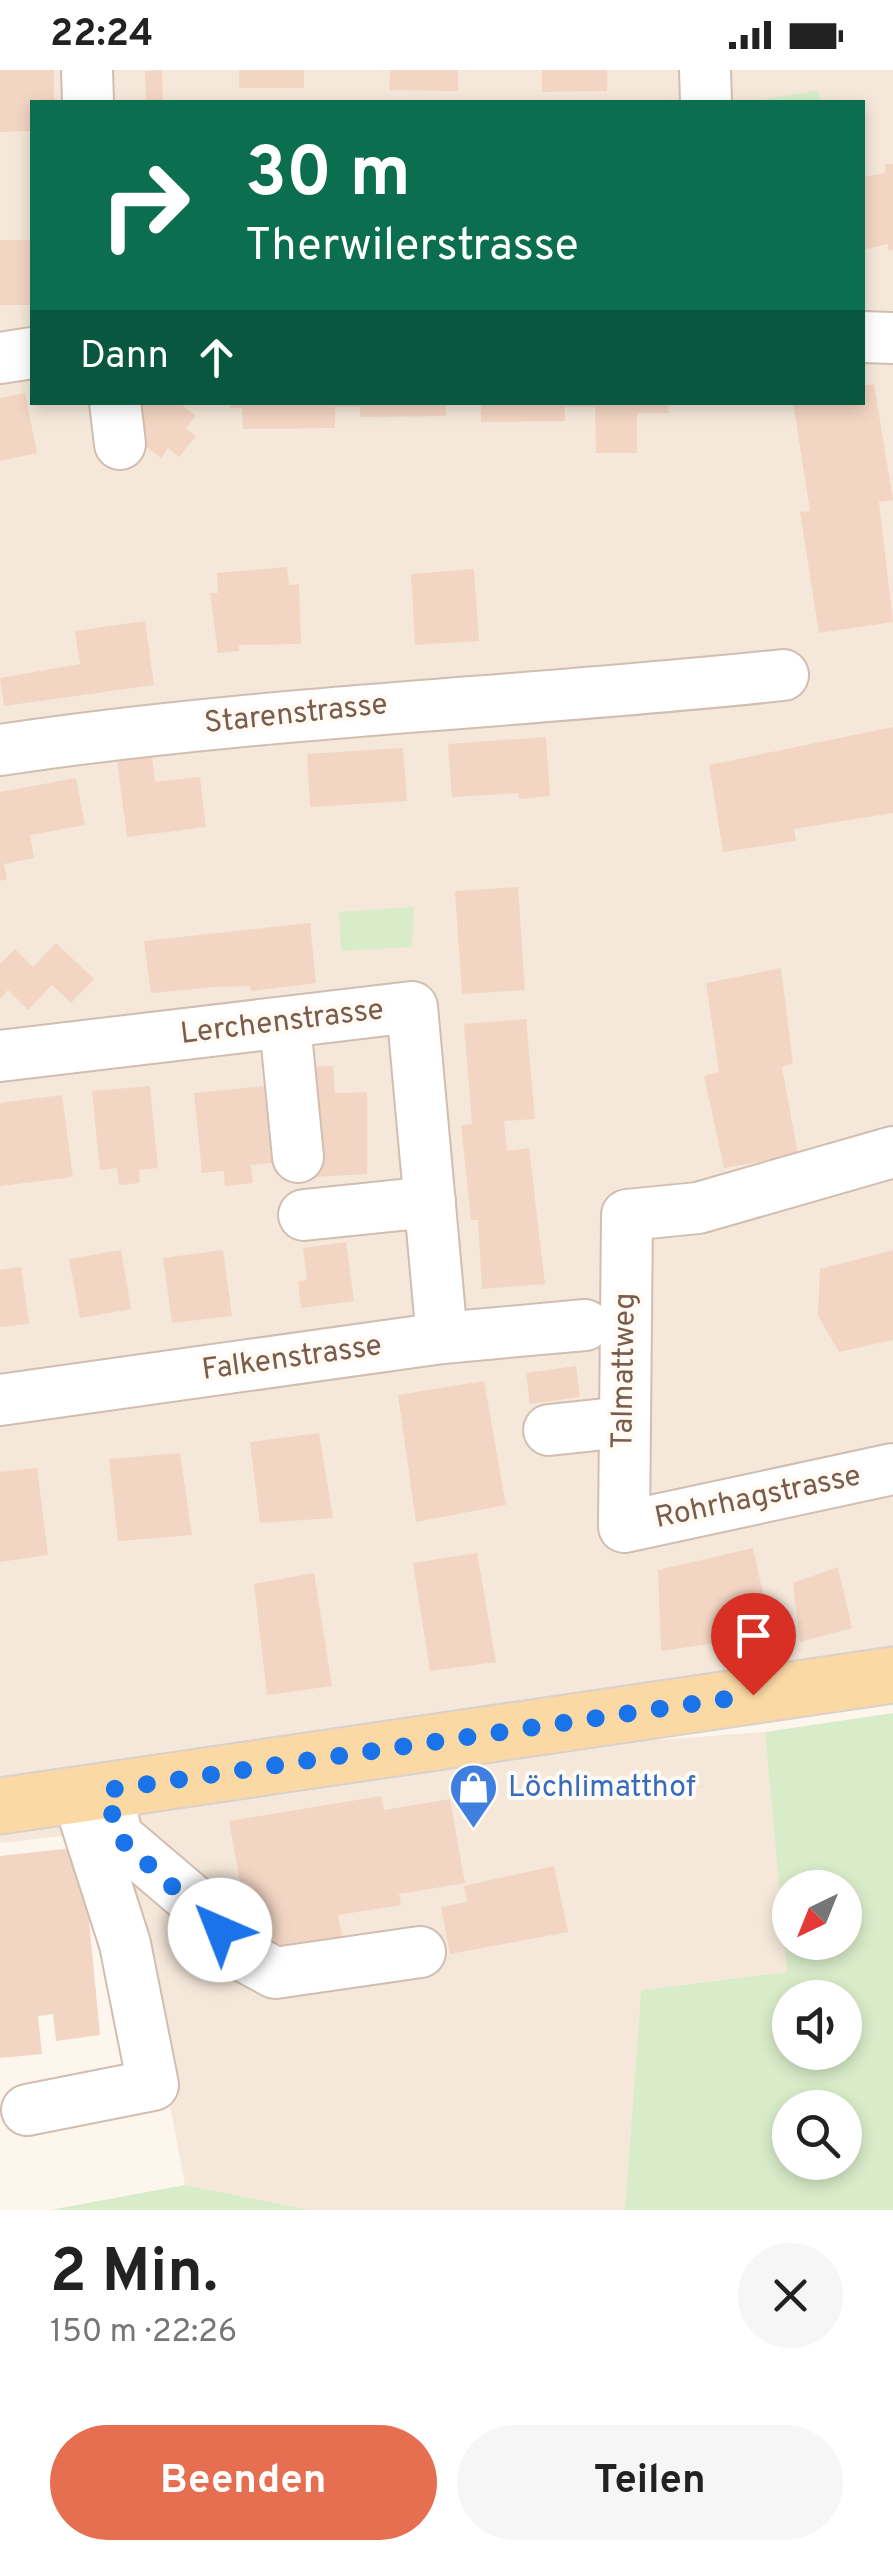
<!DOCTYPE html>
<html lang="de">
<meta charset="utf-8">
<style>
body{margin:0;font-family:Overpass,sans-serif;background:#f6f6f6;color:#222;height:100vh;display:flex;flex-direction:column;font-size:38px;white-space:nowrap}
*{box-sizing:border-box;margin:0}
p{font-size:32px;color:#767676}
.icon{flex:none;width:55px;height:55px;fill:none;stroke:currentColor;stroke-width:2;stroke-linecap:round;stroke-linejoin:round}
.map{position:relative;height:2140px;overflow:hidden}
.details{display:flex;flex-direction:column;background:#fff;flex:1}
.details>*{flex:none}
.top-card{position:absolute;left:30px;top:30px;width:835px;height:305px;border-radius:0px;box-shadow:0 5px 15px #0003;background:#0b6e4f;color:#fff;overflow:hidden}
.needle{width:65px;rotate:223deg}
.tools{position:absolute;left:772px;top:1800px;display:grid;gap:20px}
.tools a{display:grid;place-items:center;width:90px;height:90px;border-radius:50%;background:#fff;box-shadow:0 5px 15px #0003;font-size:50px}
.pin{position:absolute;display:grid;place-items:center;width:85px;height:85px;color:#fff;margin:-102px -42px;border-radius:50% 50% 50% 0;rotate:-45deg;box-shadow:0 0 10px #0007}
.pin .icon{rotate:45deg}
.me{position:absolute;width:110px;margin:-55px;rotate:316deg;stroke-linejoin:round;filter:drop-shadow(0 0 8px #0008)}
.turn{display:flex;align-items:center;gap:35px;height:210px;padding:0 50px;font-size:45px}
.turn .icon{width:130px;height:130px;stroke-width:2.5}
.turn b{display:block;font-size:70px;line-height:85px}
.then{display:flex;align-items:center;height:95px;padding:0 50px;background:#0003;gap:20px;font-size:38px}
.round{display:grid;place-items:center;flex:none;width:105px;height:105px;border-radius:52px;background:#f6f6f6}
.summary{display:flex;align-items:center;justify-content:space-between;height:170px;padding:0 50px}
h1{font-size:60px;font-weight:700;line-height:75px}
.button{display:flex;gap:20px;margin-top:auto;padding:20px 50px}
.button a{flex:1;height:115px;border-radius:60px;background:#e76f51;color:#fff;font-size:40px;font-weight:700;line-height:115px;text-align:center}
.button a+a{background:#f6f6f6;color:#222}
.status{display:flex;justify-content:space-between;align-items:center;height:70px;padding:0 50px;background:#fff;direction:ltr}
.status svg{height:28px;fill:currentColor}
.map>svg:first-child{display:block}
</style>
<div class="status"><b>22:24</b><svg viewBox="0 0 49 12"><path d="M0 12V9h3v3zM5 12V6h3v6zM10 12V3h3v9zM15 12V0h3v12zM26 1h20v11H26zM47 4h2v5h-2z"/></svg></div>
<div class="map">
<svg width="893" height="2140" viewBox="0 0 893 2140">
<rect width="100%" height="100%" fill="#fdf6ec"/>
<!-- residential -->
<path fill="#f5e8da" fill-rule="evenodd" d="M 0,0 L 893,0 L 893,1605 L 649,1641 L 658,1670 L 765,1662 L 787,1902 L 641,1920 L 625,2140 L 311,2140 L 185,2115 L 152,1937 L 99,1762 L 0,1773 ZM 32,32 L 862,32 L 862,332 L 32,332 Z"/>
<!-- green -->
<g fill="#d8ecc9" fill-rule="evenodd">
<polygon points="818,20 820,32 749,32"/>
<polygon points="414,837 412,877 341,881 339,842"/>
<path d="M 893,1643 L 893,2140 L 625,2140 L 641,1920 L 787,1902 L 765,1662 ZM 790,1818 L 845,1818 L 845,1872 L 790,1872 ZM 790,1928 L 845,1928 L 845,1982 L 790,1982 ZM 790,2038 L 845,2038 L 845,2092 L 790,2092 Z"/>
<polygon points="185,2115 311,2140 50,2140"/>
</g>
<!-- building -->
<g fill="#f3d5c3">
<polygon points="0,0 54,0 54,32 32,32 32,61 0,62"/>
<polygon points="162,0 163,32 132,32 146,29 145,1"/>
<rect x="239" y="0" width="65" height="18"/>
<polygon points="390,0 458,0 458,21 389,20"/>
<polygon points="542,0 607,0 607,21 542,22"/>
<polygon points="885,94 893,94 893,180 889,181 888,174 862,180 862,107 885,103"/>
<rect x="0" y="170" width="32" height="65"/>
<polygon points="874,314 893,430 879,432 893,552 819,563 800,442 810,441 793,332 862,332 862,316"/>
<polygon points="25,323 37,383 0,391 0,328"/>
<polygon points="120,332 178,332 196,346 186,358 196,366 179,387 168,378 161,388 118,355"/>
<polygon points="230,332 446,332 446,346 360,347 360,337 335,337 335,358 243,359 242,338 230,338"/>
<polygon points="481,332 668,332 669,343 637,343 637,383 596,383 595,337 565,337 565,351 481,352"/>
<polygon points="287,497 289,515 299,514 301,574 238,575 239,581 218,583 210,523 218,523 217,503"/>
<polygon points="474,499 479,571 415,575 411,504"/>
<polygon points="145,551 154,615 4,636 0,608 80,594 75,561"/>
<polygon points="893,657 893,743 794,759 796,771 723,782 709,695"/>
<polygon points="546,667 550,726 519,729 518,723 452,727 448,674"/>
<polygon points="403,678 407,731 310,737 307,684"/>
<polygon points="152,686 155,712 200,707 206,757 127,767 117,690"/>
<polygon points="76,708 85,755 30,765 34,788 4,794 7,809 0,811 0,722"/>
<polygon points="518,817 525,920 462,924 455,821"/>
<polygon points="310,853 316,913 251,921 250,916 217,917 151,923 144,871"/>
<polygon points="56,873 94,909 71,933 52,915 28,940 8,920 0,929 0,894 15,879 33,897"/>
<polygon points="781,898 793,993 782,997 798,1085 724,1098 704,1006 719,1002 706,913"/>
<polygon points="526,949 535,1049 504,1051 507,1081 529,1078 545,1214 482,1219 478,1150 471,1150 461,1055 472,1054 464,954"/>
<polygon points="333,996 335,1023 367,1022 367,1104 314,1107 304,997"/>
<polygon points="150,1016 158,1098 139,1100 140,1113 119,1115 117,1098 100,1100 92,1021"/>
<polygon points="264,1016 272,1093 251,1095 253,1113 225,1116 224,1101 202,1103 194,1023"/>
<polygon points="62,1025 73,1107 0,1116 0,1033"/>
<polygon points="346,1172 354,1231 301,1238 298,1211 307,1210 303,1178"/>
<polygon points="121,1180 131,1239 80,1248 69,1189"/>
<polygon points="223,1180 232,1246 172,1253 163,1188"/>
<polygon points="893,1180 893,1270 839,1282 818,1246 820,1199"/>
<polygon points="21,1197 29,1254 0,1257 0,1200"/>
<polygon points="576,1296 580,1327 530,1334 526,1303"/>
<polygon points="484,1311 506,1435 416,1452 398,1325"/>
<polygon points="319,1363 333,1448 260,1453 250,1372"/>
<polygon points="180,1383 192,1465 118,1471 109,1389"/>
<polygon points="37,1398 48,1485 0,1492 0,1402"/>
<polygon points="753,1478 772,1565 661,1581 658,1500"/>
<polygon points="477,1483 496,1592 430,1601 413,1493"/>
<polygon points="838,1497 852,1558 800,1572 793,1513"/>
<polygon points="314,1503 332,1616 267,1625 254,1514"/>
<polygon points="381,1726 384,1740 450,1729 465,1813 399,1824 401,1835 338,1845 345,1880 277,1891 271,1857 249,1861 229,1751"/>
<polygon points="82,1777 100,1965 56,1971 53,1944 38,1946 42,1984 0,1988 0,1786"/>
<polygon points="554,1796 568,1862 450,1884 441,1837 467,1832 464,1816"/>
</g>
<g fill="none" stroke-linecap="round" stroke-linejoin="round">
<defs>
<g id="minor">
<polyline points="87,0 88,32"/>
<polyline points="705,0 706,32"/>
<polyline points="862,267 893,268"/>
<polyline points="0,288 32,283"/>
<polyline points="115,332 120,374"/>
<path d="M 0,680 C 260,641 522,633 783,605"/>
<polyline points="285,954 298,1087"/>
<polyline points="0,986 412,937 442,1268"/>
<polyline points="893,1082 698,1138 627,1145 624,1457 893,1399"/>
<polyline points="304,1145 430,1132"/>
<polyline points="0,1330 442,1268 585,1255"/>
<polyline points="549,1360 624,1352"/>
<polyline points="107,1720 117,1766 197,1834 244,1886 275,1903 420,1882"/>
<polyline points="27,2040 153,2015 125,1874 77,1724"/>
</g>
<polyline id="major" points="0,1736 893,1605"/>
</defs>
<!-- minor casing -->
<use href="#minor" stroke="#d1beb0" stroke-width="54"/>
<!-- major casing -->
<use href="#major" stroke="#dad1cd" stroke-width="59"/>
<!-- minor -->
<use href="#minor" stroke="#fff" stroke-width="50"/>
<!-- major -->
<use href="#major" stroke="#fbd9a5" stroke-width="55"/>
</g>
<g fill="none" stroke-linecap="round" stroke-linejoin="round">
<!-- route -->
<polyline stroke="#1a73e8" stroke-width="18" stroke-dasharray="0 32.4" points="220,1860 117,1766 107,1720 753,1625"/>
</g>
<!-- icons -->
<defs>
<symbol id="shop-pin" viewBox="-11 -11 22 30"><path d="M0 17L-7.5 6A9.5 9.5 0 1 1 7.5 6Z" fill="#3f7fe0" stroke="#fffaf3"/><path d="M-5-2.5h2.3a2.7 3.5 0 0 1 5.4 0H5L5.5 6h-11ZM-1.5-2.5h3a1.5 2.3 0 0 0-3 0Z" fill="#fff"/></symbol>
</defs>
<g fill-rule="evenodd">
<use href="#shop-pin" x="446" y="1690" width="55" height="75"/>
</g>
<g text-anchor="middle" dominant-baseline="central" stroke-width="8" stroke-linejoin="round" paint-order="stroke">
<!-- street labels -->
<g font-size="30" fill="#7a5c4d" stroke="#fffaf3">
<text transform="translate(296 645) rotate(-6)">Starenstrasse</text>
<text transform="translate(282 953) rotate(-7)">Lerchenstrasse</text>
<text transform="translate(292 1289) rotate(-8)">Falkenstrasse</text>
<text transform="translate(625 1301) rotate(-89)">Talmattweg</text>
<text transform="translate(758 1428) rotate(-12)">Rohrhagstrasse</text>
</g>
<!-- shop labels -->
<g font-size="30" fill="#366cbe" stroke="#fffaf3" text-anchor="start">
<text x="508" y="1718">Löchlimatthof</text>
</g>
</g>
</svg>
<div class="tools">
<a><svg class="needle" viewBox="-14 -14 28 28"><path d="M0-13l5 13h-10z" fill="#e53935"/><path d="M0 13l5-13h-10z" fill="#767676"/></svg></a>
<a><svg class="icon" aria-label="sound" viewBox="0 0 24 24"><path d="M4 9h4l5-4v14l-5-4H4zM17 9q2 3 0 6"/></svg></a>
<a><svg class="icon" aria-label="search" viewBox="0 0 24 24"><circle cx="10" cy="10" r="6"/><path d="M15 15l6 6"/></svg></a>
</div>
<div class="pin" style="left:753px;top:1625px;background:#d93025"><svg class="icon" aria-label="arrive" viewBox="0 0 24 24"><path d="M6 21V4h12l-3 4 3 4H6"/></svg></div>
<svg class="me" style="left:220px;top:1860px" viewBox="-20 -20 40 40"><circle r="19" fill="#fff"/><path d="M0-13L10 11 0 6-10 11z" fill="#1a73e8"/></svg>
<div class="top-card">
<div class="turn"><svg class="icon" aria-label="right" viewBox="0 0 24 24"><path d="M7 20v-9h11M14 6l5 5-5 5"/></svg><div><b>30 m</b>Therwilerstrasse</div></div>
<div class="then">Dann<svg class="icon" aria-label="ahead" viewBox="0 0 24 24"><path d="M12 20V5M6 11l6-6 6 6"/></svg></div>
</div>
</div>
<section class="details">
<div class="summary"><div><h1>2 Min.</h1><p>150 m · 22:26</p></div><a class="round"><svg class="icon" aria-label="close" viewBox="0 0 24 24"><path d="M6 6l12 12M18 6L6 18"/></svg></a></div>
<div class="button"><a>Beenden</a><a>Teilen</a></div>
</section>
